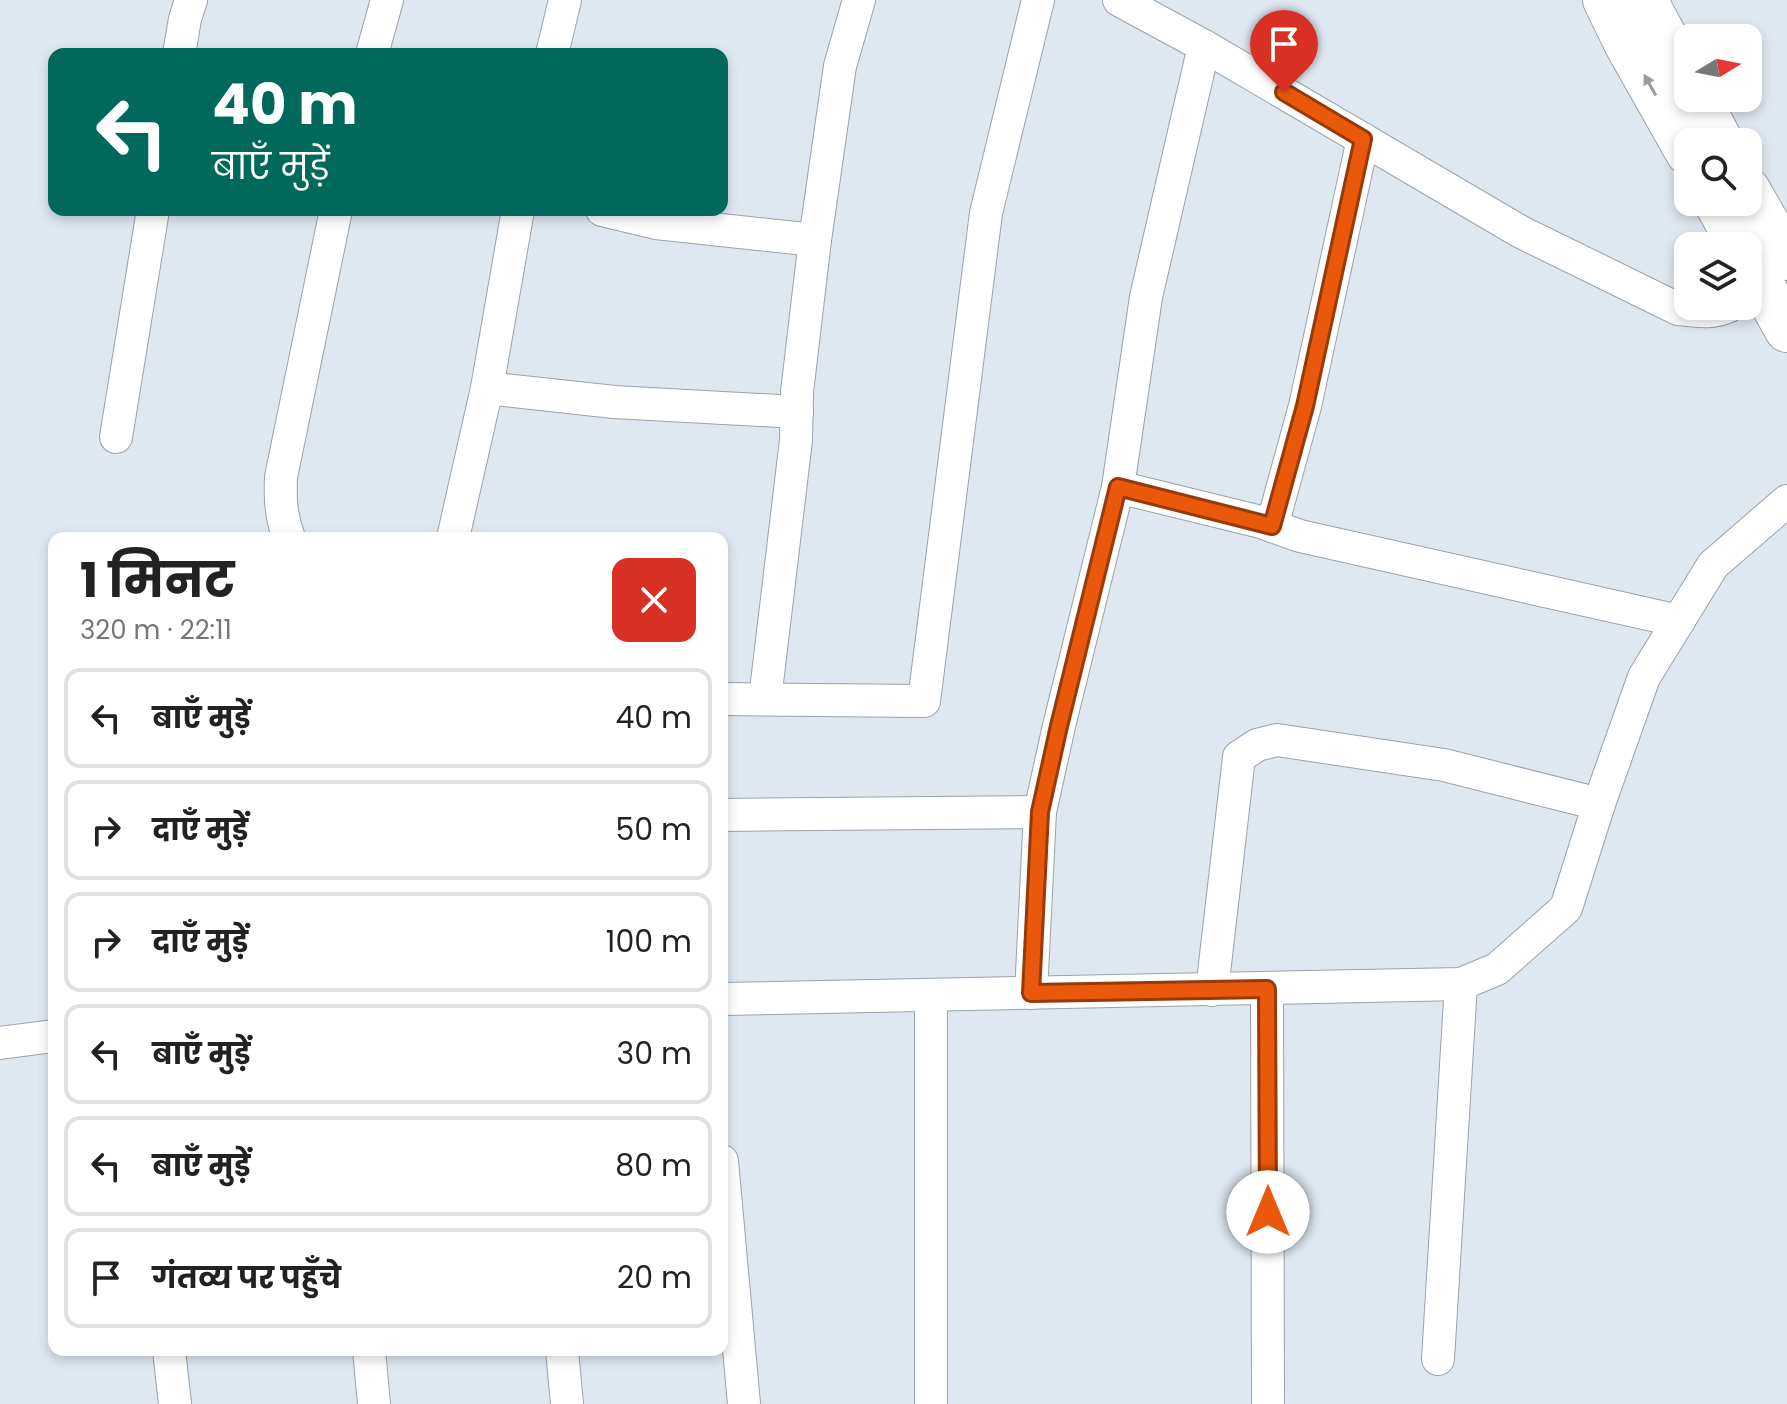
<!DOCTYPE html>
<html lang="hi">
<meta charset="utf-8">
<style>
body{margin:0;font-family:Poppins,"Noto Sans Devanagari",sans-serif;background:#f2f2f2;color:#222;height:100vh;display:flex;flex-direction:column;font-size:30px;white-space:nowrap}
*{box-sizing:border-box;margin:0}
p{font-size:26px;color:#767676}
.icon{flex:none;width:44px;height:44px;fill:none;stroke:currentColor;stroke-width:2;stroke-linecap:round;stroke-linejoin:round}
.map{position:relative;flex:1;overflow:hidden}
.panel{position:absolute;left:48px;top:532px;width:680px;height:824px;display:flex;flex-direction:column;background:#fff;border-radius:16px;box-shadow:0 4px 12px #0003}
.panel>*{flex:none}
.guide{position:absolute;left:48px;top:48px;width:680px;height:168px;border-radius:16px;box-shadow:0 4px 12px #0003;background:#00695c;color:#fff;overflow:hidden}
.needle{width:52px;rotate:80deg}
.buttons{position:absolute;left:1674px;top:24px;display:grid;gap:16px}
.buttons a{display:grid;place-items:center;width:88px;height:88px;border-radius:16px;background:#fff;box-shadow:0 4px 12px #0003;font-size:40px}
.pin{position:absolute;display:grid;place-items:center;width:68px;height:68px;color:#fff;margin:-82px -34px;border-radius:50% 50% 50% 0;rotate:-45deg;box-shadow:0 0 8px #0007}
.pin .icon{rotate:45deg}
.me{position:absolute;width:88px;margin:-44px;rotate:0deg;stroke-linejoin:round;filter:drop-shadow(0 0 6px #0008)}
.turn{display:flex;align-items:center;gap:28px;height:168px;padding:0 32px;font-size:36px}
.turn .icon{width:104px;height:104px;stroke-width:2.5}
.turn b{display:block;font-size:56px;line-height:68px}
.round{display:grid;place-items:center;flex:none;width:84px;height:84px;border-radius:16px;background:#f2f2f2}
.overview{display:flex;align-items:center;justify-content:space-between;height:136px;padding:0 32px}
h1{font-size:48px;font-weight:700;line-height:60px}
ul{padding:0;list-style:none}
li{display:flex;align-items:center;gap:24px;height:100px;margin:0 16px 12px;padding:0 16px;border:4px solid #e0e0e0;border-radius:16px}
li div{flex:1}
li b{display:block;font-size:30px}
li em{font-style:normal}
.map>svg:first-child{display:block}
</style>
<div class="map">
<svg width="1787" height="1404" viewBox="0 0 1787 1404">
<rect width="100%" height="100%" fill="#dfe7f1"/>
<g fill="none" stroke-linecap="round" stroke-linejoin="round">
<defs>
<g id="street">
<path d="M 1119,0 L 1204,46 L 1521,232 L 1678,309 C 1697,311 1712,314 1729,306"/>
<polyline points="179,54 185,19 191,0"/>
<polyline points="372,54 387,0"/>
<polyline points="552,54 565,0"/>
<polyline points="602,210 656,223 815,240"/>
<polyline points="487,388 614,402 797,412"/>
<polyline points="116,437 153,210"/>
<polyline points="1118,487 1261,522 1300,536 1679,621"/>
<polyline points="1272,526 1305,406 1363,139"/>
<path d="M 289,538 C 281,517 280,499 281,477 L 336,210"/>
<polyline points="453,538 487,388 518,210"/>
<polyline points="722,699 924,701 986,213 1038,0"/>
<polyline points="765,699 796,440 797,392 815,240 840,66 859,0"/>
<polyline points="722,815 1040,812"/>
<polyline points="1267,989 1268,1404"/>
<polyline points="1212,990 1239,757 1257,745 1277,740 1444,765 1599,804"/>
<polyline points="1031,993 1040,812 1059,726 1118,487 1146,297 1204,46"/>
<polyline points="931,995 931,1404"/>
<polyline points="722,999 1461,984 1497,969 1566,908 1599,804 1644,677 1713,565 1787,501"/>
<polyline points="0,1043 54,1036"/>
<polyline points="722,1161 744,1404"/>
<polyline points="169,1350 175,1404"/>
<polyline points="369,1350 374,1404"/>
<polyline points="562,1350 567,1404"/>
<polyline points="1438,1359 1461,984"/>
</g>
<g id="highway">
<polyline points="1605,0 1627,45 1688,153"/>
<polyline points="1645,0 1688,80"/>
<polyline points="1698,98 1721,142"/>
<polyline points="1748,190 1787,258"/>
<polyline points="1716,202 1740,246"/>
<polyline points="1748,260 1787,330"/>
</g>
</defs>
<!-- street casing -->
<use href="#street" stroke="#9aa2ab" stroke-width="34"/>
<!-- highway casing -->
<use href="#highway" stroke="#9aa2ab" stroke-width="46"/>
<!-- street -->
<use href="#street" stroke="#fff" stroke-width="32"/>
<!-- highway -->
<use href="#highway" stroke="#fff" stroke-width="44"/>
</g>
<!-- one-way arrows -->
<defs><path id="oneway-solid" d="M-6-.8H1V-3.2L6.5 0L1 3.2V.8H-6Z" transform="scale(2)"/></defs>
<use fill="#9b9c9e" href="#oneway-solid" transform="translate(1650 85) rotate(-119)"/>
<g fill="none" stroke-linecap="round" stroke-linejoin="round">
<defs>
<polyline id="route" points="1268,1212 1267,989 1031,993 1040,812 1059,726 1118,487 1272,526 1305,406 1363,139 1284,92"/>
</defs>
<!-- route casing -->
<use href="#route" stroke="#983908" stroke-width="20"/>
<!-- route -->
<use href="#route" stroke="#ea580c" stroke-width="14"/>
</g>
</svg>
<div class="buttons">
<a><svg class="needle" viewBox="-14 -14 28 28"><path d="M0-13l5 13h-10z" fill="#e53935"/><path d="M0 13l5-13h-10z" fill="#767676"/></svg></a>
<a><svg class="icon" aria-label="search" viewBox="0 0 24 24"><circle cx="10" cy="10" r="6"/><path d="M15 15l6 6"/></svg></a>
<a><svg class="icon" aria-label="layers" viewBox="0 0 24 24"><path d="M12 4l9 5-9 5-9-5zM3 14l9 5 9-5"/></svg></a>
</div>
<div class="pin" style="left:1284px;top:92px;background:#d93025"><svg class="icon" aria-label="arrive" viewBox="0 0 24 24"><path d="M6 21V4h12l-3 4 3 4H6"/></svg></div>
<svg class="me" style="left:1268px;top:1212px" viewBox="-20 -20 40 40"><circle r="19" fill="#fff"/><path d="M0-13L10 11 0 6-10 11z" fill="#ea580c"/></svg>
<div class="guide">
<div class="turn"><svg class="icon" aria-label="left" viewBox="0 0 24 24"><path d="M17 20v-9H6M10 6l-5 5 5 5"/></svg><div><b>40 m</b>बाएँ मुड़ें</div></div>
</div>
<section class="panel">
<div class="overview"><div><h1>1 मिनट</h1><p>320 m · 22:11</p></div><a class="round" style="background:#d93025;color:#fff"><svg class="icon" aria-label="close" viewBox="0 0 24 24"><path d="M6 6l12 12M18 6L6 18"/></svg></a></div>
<ul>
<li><svg class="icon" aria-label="left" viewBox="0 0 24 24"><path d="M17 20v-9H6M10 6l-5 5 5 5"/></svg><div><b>बाएँ मुड़ें</b></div><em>40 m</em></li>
<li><svg class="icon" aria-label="right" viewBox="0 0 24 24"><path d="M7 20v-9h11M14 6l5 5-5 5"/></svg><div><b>दाएँ मुड़ें</b></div><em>50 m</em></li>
<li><svg class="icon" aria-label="right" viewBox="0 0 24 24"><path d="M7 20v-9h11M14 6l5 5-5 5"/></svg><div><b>दाएँ मुड़ें</b></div><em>100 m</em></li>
<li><svg class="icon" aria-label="left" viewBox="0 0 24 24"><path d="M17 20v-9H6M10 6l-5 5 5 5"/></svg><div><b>बाएँ मुड़ें</b></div><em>30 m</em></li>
<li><svg class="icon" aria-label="left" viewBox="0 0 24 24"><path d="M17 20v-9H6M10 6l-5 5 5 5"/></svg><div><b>बाएँ मुड़ें</b></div><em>80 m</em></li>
<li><svg class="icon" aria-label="arrive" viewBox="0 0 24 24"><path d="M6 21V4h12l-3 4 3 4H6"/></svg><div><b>गंतव्य पर पहुँचे</b></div><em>20 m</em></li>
</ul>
</section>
</div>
